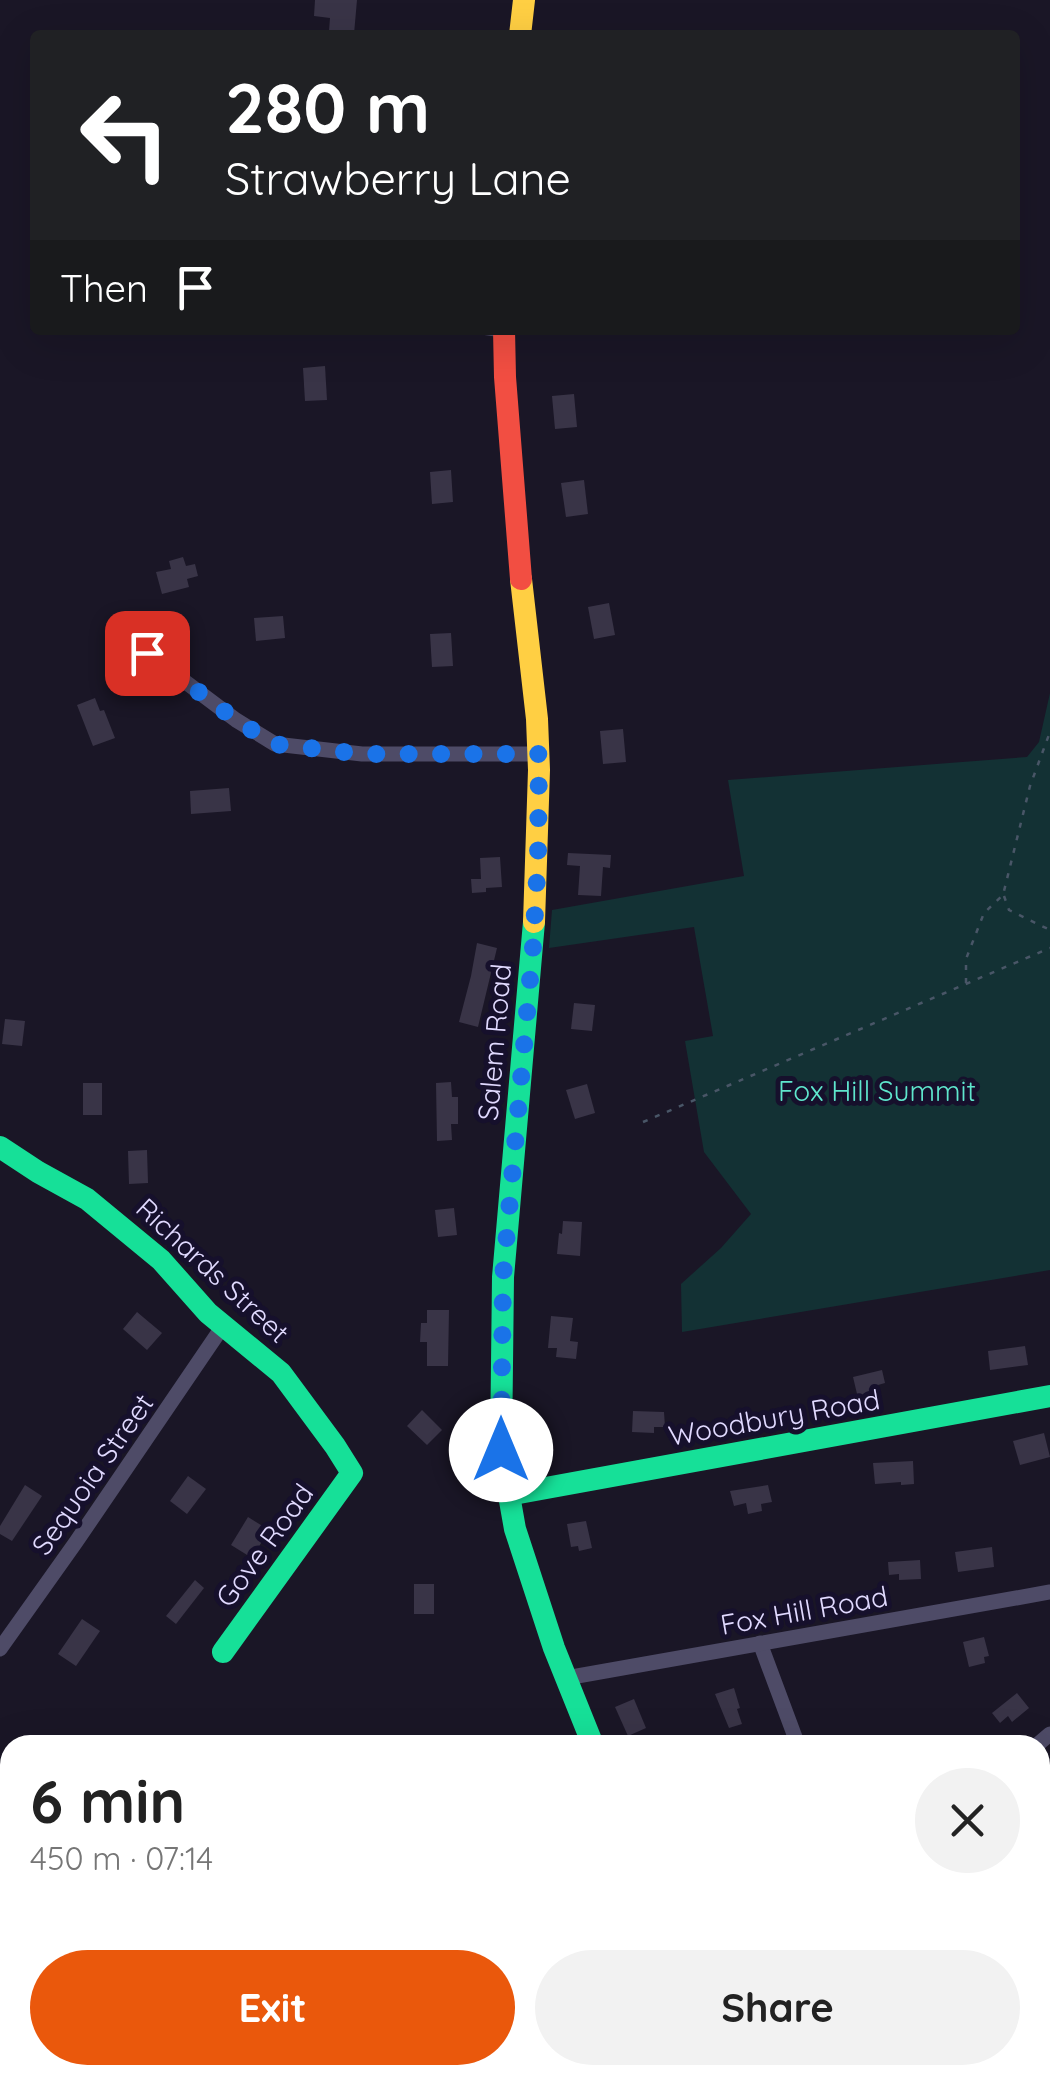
<!DOCTYPE html>
<meta charset="utf-8">
<style>
body{margin:0;font-family:Quicksand,sans-serif;background:#f2f2f2;color:#222;height:100vh;display:flex;flex-direction:column;font-size:38px;white-space:nowrap}
*{box-sizing:border-box;margin:0}
p{font-size:32px;color:#767676}
.icon{flex:none;width:55px;height:55px;fill:none;stroke:currentColor;stroke-width:2;stroke-linecap:round;stroke-linejoin:round}
.map{position:relative;flex:1;overflow:hidden}
.panel{position:absolute;left:0px;top:1735px;width:1050px;height:350px;display:flex;flex-direction:column;background:#fff;border-radius:30px 30px 0 0;box-shadow:0 10px 40px #0002}
.panel>*{flex:none}
.top-card{position:absolute;left:30px;top:30px;width:990px;height:305px;border-radius:10px;box-shadow:0 10px 40px #0002;background:#202124;color:#fff;overflow:hidden}
.pin{position:absolute;display:grid;place-items:center;width:85px;height:85px;color:#fff;margin:-42px;border-radius:20px;box-shadow:0 5px 15px #0006}
.me{position:absolute;width:110px;margin:-55px;rotate:0deg;stroke-linejoin:round;filter:drop-shadow(0 0 8px #0008)}
.turn{display:flex;align-items:center;gap:35px;height:210px;padding:0 30px;font-size:45px}
.turn .icon{width:130px;height:130px;stroke-width:2.5}
.turn b{display:block;font-size:70px;line-height:85px}
.then{display:flex;align-items:center;height:95px;padding:0 30px;background:#0003;gap:20px;font-size:38px}
.round{display:grid;place-items:center;flex:none;width:105px;height:105px;border-radius:52px;background:#f2f2f2}
.overview{display:flex;align-items:center;justify-content:space-between;height:170px;padding:0 30px}
h1{font-size:60px;font-weight:700;line-height:75px}
.primary-button{display:flex;gap:20px;margin-top:auto;padding:20px 30px}
.primary-button a{flex:1;height:115px;border-radius:60px;background:#ea580c;color:#fff;font-size:40px;font-weight:700;line-height:115px;text-align:center}
.primary-button a+a{background:#f2f2f2;color:#222}
.map>svg:first-child{display:block}
</style>
<div class="map">
<svg width="1050" height="2085" viewBox="0 0 1050 2085">
<rect width="100%" height="100%" fill="#1a1626"/>
<!-- green -->
<g fill="#133134">
<polygon points="1050,693 1050,1270 682,1332 681,1284 721,1248 751,1214 704,1152 685,1041 713,1036 694,927 549,948 552,910 744,876 728,780 1027,757 1039,742"/>
<polygon points="1050,1856 1050,1988 1040,1990 1040,1864"/>
</g>
<!-- building -->
<g fill="#393447">
<polygon points="315,0 357,0 354,34 329,31 330,18 314,16"/>
<polygon points="325,366 327,400 305,401 303,368"/>
<polygon points="574,394 577,427 555,429 552,396"/>
<polygon points="451,470 453,502 432,504 430,472"/>
<polygon points="584,480 588,514 566,517 561,483"/>
<polygon points="183,557 186,566 195,564 198,576 187,579 189,587 162,594 156,572 171,569 169,561"/>
<polygon points="609,603 615,635 594,639 588,607"/>
<polygon points="283,616 285,638 256,641 254,618"/>
<polygon points="451,633 453,666 432,667 430,634"/>
<polygon points="95,698 100,711 104,710 115,738 93,746 77,705"/>
<polygon points="623,729 626,762 603,764 600,731"/>
<polygon points="229,788 231,811 191,814 190,791"/>
<polygon points="568,853 611,855 610,868 603,867 601,896 578,895 580,866 567,865"/>
<polygon points="500,857 502,887 486,888 486,892 472,893 471,879 481,879 480,858"/>
<polygon points="477,943 497,948 478,1027 459,1022 471,976"/>
<polygon points="574,1003 595,1005 592,1031 571,1029"/>
<polygon points="5,1019 25,1021 22,1046 2,1044"/>
<polygon points="451,1082 452,1097 458,1097 458,1124 451,1124 452,1140 437,1141 436,1083"/>
<rect x="83" y="1083" width="19" height="32"/>
<polygon points="587,1084 595,1113 575,1119 566,1090"/>
<polygon points="147,1150 148,1183 129,1184 128,1151"/>
<polygon points="454,1208 457,1235 438,1237 435,1210"/>
<polygon points="563,1221 582,1222 580,1256 557,1254 559,1233 562,1234"/>
<polygon points="427,1310 449,1310 448,1366 427,1366 427,1342 420,1342 421,1323 427,1323"/>
<polygon points="137,1312 162,1333 147,1350 123,1329"/>
<polygon points="551,1316 573,1318 570,1341 578,1342 576,1359 556,1357 557,1348 548,1348"/>
<polygon points="1025,1346 1028,1365 990,1370 988,1351"/>
<polygon points="882,1370 885,1383 878,1385 880,1393 858,1398 853,1377"/>
<polygon points="422,1410 442,1430 427,1445 407,1426"/>
<polygon points="633,1411 664,1412 665,1427 654,1427 654,1433 632,1432"/>
<polygon points="1044,1433 1050,1457 1020,1465 1013,1441"/>
<polygon points="913,1461 914,1484 901,1485 901,1482 875,1484 873,1463"/>
<polygon points="188,1476 206,1489 187,1514 170,1501"/>
<polygon points="25,1485 42,1496 12,1541 0,1534 0,1526"/>
<polygon points="768,1485 772,1502 761,1504 762,1511 748,1514 746,1503 734,1506 730,1491"/>
<polygon points="248,1517 269,1530 252,1558 231,1545"/>
<polygon points="586,1521 592,1548 579,1551 578,1546 571,1547 567,1524"/>
<polygon points="992,1547 994,1567 958,1572 955,1552"/>
<polygon points="920,1560 921,1579 899,1580 899,1574 889,1575 888,1562"/>
<polygon points="195,1580 204,1588 176,1624 166,1616"/>
<rect x="414" y="1584" width="20" height="30"/>
<polygon points="82,1619 100,1631 76,1666 58,1654"/>
<polygon points="984,1637 989,1656 984,1657 985,1663 969,1667 963,1642"/>
<polygon points="734,1688 740,1708 737,1709 742,1724 729,1728 715,1694"/>
<polygon points="1017,1693 1029,1708 1012,1722 1008,1716 1000,1723 992,1713"/>
<polygon points="634,1699 646,1728 628,1736 615,1707"/>
</g>
<g fill="none" stroke-linecap="round" stroke-linejoin="round">
<!-- path -->
<g stroke="#495667" stroke-width="2.5" stroke-dasharray="5 8" stroke-linecap="butt">
<polyline points="1004,896 1009,910 1050,930"/>
<polyline points="966,983 966,959 984,913 1003,895 1030,786 1050,732"/>
<polyline points="643,1122 1050,948"/>
</g>
<!-- lane -->
<polyline stroke="#4e4b67" stroke-width="8" points="478,330 499,333"/>
<!-- street -->
<g stroke="#4e4b67" stroke-width="15">
<polyline points="147,653 236,720 275,744 362,754 539,754"/>
<polyline points="760,1643 798,1745"/>
<polyline points="0,1649 76,1542 223,1326"/>
<polyline points="566,1678 1050,1592"/>
<polyline points="1037,1745 1050,1734"/>
<polyline points="0,1998 10,1983"/>
<polyline points="174,2085 180,2075"/>
<polyline points="394,2085 401,2075"/>
</g>
<!-- fast -->
<g stroke="#16e098" stroke-width="22">
<polyline points="534,922 503,1277 501,1450 515,1529 554,1648 593,1745"/>
<polyline points="0,1147 38,1172 87,1199 161,1260 208,1313 281,1373 335,1446 352,1473 223,1652"/>
<polyline points="508,1495 1050,1396"/>
<polyline points="745,2075 748,2085"/>
</g>
<!-- slow -->
<g stroke="#ffcf43" stroke-width="22">
<polyline points="520,35 524,0"/>
<polyline points="521,579 537,719 539,770 534,922"/>
</g>
<!-- jam -->
<polyline stroke="#f24e42" stroke-width="22" points="504,330 505,377 521,579"/>
</g>
<g fill="none" stroke-linecap="round" stroke-linejoin="round">
<!-- route -->
<polyline stroke="#1a73e8" stroke-width="18" stroke-dasharray="0 32.4" points="147,653 236,720 274,744 362,754 539,754 538,860 533,947 503,1277 501,1450"/>
</g>
<g text-anchor="middle" dominant-baseline="central" stroke-width="10" stroke-linejoin="round" paint-order="stroke">
<!-- street labels -->
<g font-size="28" fill="#e1daff" stroke="#16102c">
<text transform="translate(494 1042) rotate(-85)">Salem Road</text>
<text transform="translate(213 1270) rotate(43)">Richards Street</text>
<text transform="translate(774 1417) rotate(-10)">Woodbury Road</text>
<text transform="translate(92 1474) rotate(-55)">Sequoia Street</text>
<text transform="translate(264 1545) rotate(-54)">Gove Road</text>
<text transform="translate(804 1610) rotate(-10)">Fox Hill Road</text>
</g>
<!-- park labels -->
<g font-size="28" fill="#5fe6cd" stroke="#16102c">
<text x="877" y="1090">Fox Hill Summit</text>
</g>
</g>
</svg>
<div class="pin" style="left:147px;top:653px;background:#d93025"><svg class="icon" aria-label="arrive" viewBox="0 0 24 24"><path d="M6 21V4h12l-3 4 3 4H6"/></svg></div>
<svg class="me" style="left:501px;top:1450px" viewBox="-20 -20 40 40"><circle r="19" fill="#fff"/><path d="M0-13L10 11 0 6-10 11z" fill="#1a73e8"/></svg>
<div class="top-card">
<div class="turn"><svg class="icon" aria-label="left" viewBox="0 0 24 24"><path d="M17 20v-9H6M10 6l-5 5 5 5"/></svg><div><b>280 m</b>Strawberry Lane</div></div>
<div class="then">Then<svg class="icon" aria-label="arrive" viewBox="0 0 24 24"><path d="M6 21V4h12l-3 4 3 4H6"/></svg></div>
</div>
<section class="panel">
<div class="overview"><div><h1>6 min</h1><p>450 m · 07:14</p></div><a class="round"><svg class="icon" aria-label="close" viewBox="0 0 24 24"><path d="M6 6l12 12M18 6L6 18"/></svg></a></div>
<div class="primary-button"><a>Exit</a><a>Share</a></div>
</section>
</div>
